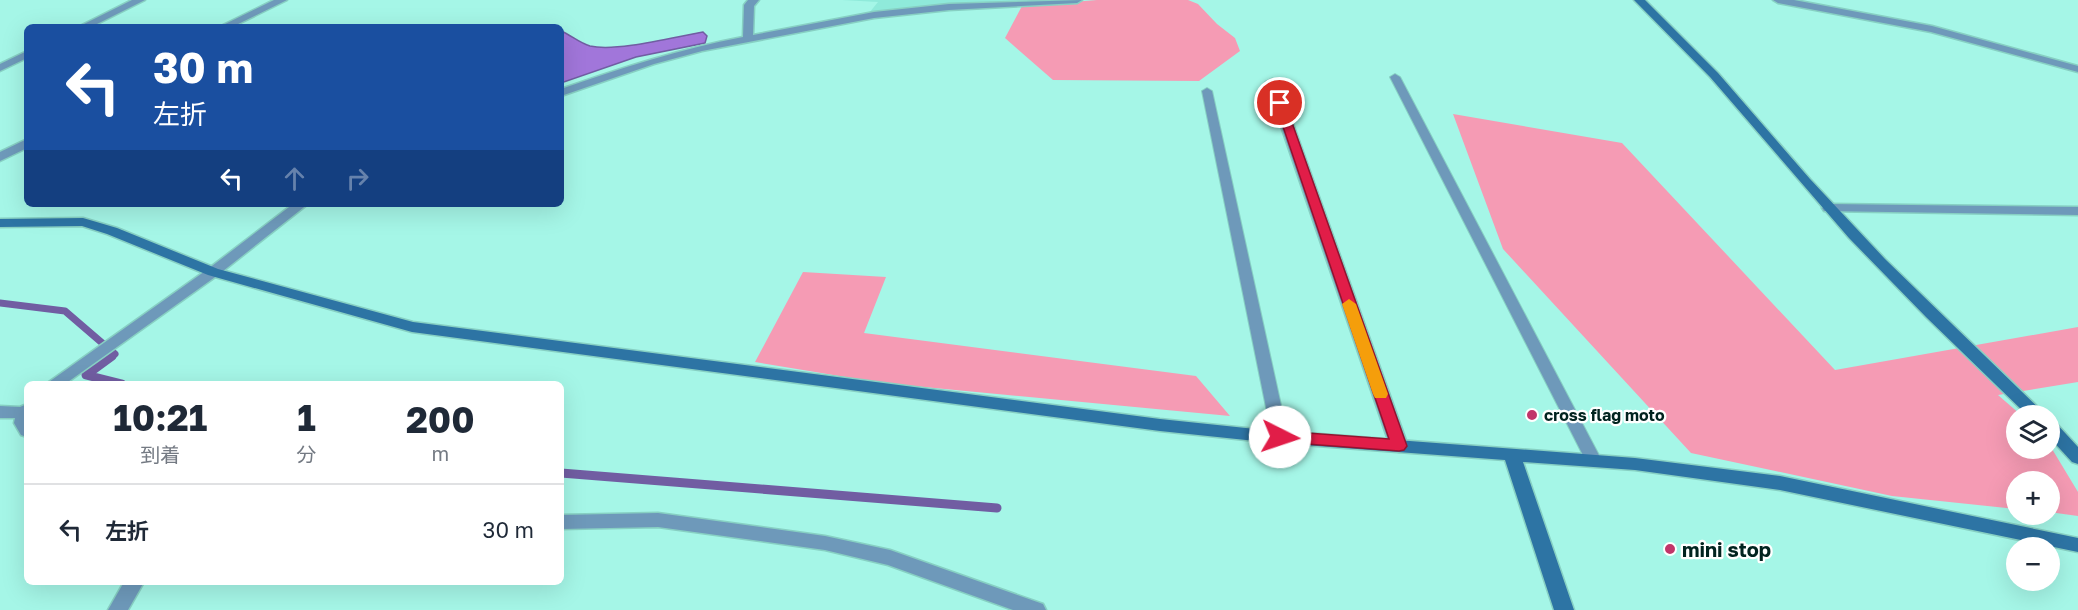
<!DOCTYPE html>
<html lang="ja">
<meta charset="utf-8">
<style>
body{margin:0;font-family:"Golos Text","Noto Sans JP",sans-serif;background:#f2f2f3;color:#1f2937;height:100vh;display:flex;flex-direction:column;font-size:22px;white-space:nowrap}
*{box-sizing:border-box;margin:0}
p{font-size:20px;color:#747a83}
.icon{flex:none;width:33px;height:33px;fill:none;stroke:currentColor;stroke-width:2;stroke-linecap:round;stroke-linejoin:round}
.map{position:relative;flex:1;overflow:hidden}
.panel{position:absolute;left:24px;top:381px;width:540px;height:204px;display:flex;flex-direction:column;background:#fff;border-radius:9px;box-shadow:0 6px 24px #0002}
.panel>*{flex:none}
.top-card{position:absolute;left:24px;top:24px;width:540px;height:183px;border-radius:9px;box-shadow:0 6px 24px #0002;background:#1a4fa0;color:#fff;overflow:hidden}
.buttons{position:absolute;left:2006px;top:405px;display:grid;gap:12px}
.buttons a{display:grid;place-items:center;width:54px;height:54px;border-radius:50%;background:#fff;box-shadow:0 6px 24px #0002;font-size:30px}
.pin{position:absolute;display:grid;place-items:center;width:51px;height:51px;color:#fff;margin:-26px;border:3px solid #fff;border-radius:50%;box-shadow:0 2px 6px #0007}
.me{position:absolute;width:66px;margin:-33px;rotate:94deg;stroke-linejoin:round;filter:drop-shadow(0 0 4px #0008)}
.turn{display:flex;align-items:center;gap:21px;height:126px;padding:0 30px;font-size:27px}
.turn .icon{width:78px;height:78px;stroke-width:2.5}
.turn b{display:block;font-size:42px;line-height:51px}
.lanes{display:flex;align-items:center;height:57px;padding:0 30px;background:#0003;justify-content:center;gap:30px;direction:ltr}
.lanes .off{opacity:.35}
.eta{display:flex;justify-content:space-evenly;align-items:center;height:102px;text-align:center}
.eta b{font-size:36px;font-weight:700;line-height:42px}
ul{padding:0;list-style:none}
li{display:flex;align-items:center;gap:18px;height:90px;padding:0 30px;border-top:2px solid #e0e1e3}
li div{flex:1}
li b{display:block;font-size:22px}
li em{font-style:normal}
.map>svg:first-child{display:block}
</style>
<div class="map">
<svg width="2078" height="610" viewBox="0 0 2078 610">
<rect width="100%" height="100%" fill="#a5f6e7"/>
<!-- built -->
<polygon fill="#8feada" points="842,0 1027,0 869,13 878,2"/>
<!-- green -->
<g fill="#f59bb4">
<polygon points="1097,0 1188,0 1198,4 1217,24 1235,38 1240,51 1199,81 1053,80 1005,38 1022,6"/>
<polygon points="1453,114 1622,143 1835,370 2078,327 2078,382 1998,395 2021,415 2016,416 2016,448 2049,448 2049,444 2078,492 2078,516 2049,512 2049,482 2016,482 2016,509 1892,496 1691,453 1503,249"/>
<polygon points="803,272 886,277 864,333 1196,376 1230,416 882,383 755,362"/>
</g>
<!-- water -->
<path fill="#a176da" stroke="#715da2" stroke-width="1.5" d="M 561,31 C 571,35 579,43 590,46 C 617,52 674,37 703,32 L 707,36 L 705,43 L 636,57 L 561,83 Z"/>
<g fill="none" stroke-linecap="round" stroke-linejoin="round">
<!-- stream-far1 -->
<polyline stroke="#715da2" stroke-width="7" points="0,303 65,311 115,354 110,358"/>
<!-- stream -->
<g stroke="#715da2" stroke-width="9">
<polyline points="112,356 86,375 122,384"/>
<polyline points="561,473 997,508"/>
</g>
<defs>
<g id="lane">
<polygon points="1395,74 1400,77 1602,461 1600,465 1588,465 1586,461 1390,77"/>
<polygon points="1207,88 1212,91 1288,437 1285,441 1275,441 1272,437 1202,91"/>
</g>
<g id="street">
<polygon points="132,0 145,0 91,27 78,27"/>
<polygon points="274,0 287,0 232,27 219,27"/>
<path d="M 748,0 L 759,0 L 754,6 L 753,35 L 874,12 L 949,4 L 1082,0 L 1077,3 L 949,10 L 874,18 L 702,51 L 654,64 L 561,96 L 561,89 C 621,68 680,49 743,37 L 744,5 Z"/>
<polygon points="1773,0 1794,0 1932,26 2078,66 2078,72 1931,32 1778,3"/>
<polygon points="27,51 27,58 0,71 0,64"/>
<polygon points="1272,79 1278,82 1408,446 1405,450 1399,452 1393,450 1390,446 1266,82"/>
<polygon points="27,139 27,148 0,161 0,152"/>
<polygon points="293,204 308,204 218,275 65,384 46,384 208,269"/>
<polygon points="1829,204 2078,207 2078,215 1824,211 1822,208"/>
<polygon points="27,404 27,437 21,435 14,423 15,418 0,418 0,406 20,407"/>
<polygon points="658,513 825,536 890,550 1043,604 1046,610 1013,610 888,565 825,550 658,527 561,529 561,515"/>
<polygon points="124,582 144,582 128,610 108,610"/>
</g>
<g id="secondary">
<polygon points="1634,0 1645,0 1718,73 1810,179 1885,259 2047,416 2028,416 1926,317 1849,238 1710,77"/>
<polygon points="83,218 117,228 218,269 413,322 1160,419 1265,430 1635,458 1780,476 2078,538 2078,552 1780,490 1635,470 1523,462 1574,610 1554,610 1505,460 1265,442 1160,431 412,332 208,275 107,234 82,226 0,227 0,219"/>
<polygon points="2049,420 2055,422 2078,447 2078,464 2072,462 2049,437"/>
</g>
</defs>
<!-- lane casing -->
<use href="#lane" stroke="#87d0c3" stroke-width="2"/>
<!-- street casing -->
<use href="#street" stroke="#87d0c3" stroke-width="3"/>
<!-- secondary casing -->
<use href="#secondary" stroke="#87d0c3" stroke-width="3"/>
<!-- lane -->
<use href="#lane" fill="#6e99ba" fill-rule="evenodd"/>
<!-- street -->
<use href="#street" fill="#6e99ba" fill-rule="evenodd"/>
<!-- secondary -->
<use href="#secondary" fill="#2d74a4" fill-rule="evenodd"/>
</g>
<!-- route -->
<polygon fill="#e11d48" stroke="#92132f" stroke-width="1.5" points="1280,100 1285,103 1407,446 1404,450 1399,451 1280,442 1275,441 1272,437 1275,433 1280,431 1389,439 1275,103"/>
<!-- slow -->
<polygon fill="#f59e0b" points="1349,299 1356,304 1388,394 1386,398 1375,398 1373,394 1342,304"/>
<!-- markers -->
<g fill="#c1356a" stroke="#fff" stroke-width="2">
<circle cx="1532" cy="415" r="6"/>
<circle cx="1670" cy="549" r="6"/>
</g>
<g text-anchor="middle" dominant-baseline="central" stroke-width="4.5" stroke-linejoin="round" paint-order="stroke">
<!-- poi labels -->
<g font-size="16" font-weight="bold" fill="#01231f" stroke="#fff" text-anchor="start">
<text x="1544" y="415">cross flag moto</text>
</g>
<!-- near-poi labels -->
<g font-size="20" font-weight="bold" fill="#01231f" stroke="#fff" text-anchor="start">
<text x="1682" y="549">mini stop</text>
</g>
</g>
</svg>
<div class="buttons">
<a><svg class="icon" aria-label="layers" viewBox="0 0 24 24"><path d="M12 4l9 5-9 5-9-5zM3 14l9 5 9-5"/></svg></a>
<a>+</a>
<a>−</a>
</div>
<div class="pin" style="left:1280px;top:103px;background:#d93025"><svg class="icon" aria-label="arrive" viewBox="0 0 24 24"><path d="M6 21V4h12l-3 4 3 4H6"/></svg></div>
<svg class="me" style="left:1280px;top:437px" viewBox="-20 -20 40 40"><circle r="19" fill="#fff"/><path d="M0-13L10 11 0 6-10 11z" fill="#e11d48"/></svg>
<div class="top-card">
<div class="turn"><svg class="icon" aria-label="left" viewBox="0 0 24 24"><path d="M17 20v-9H6M10 6l-5 5 5 5"/></svg><div><b>30 m</b>左折</div></div>
<div class="lanes"><svg class="icon" aria-label="left" viewBox="0 0 24 24"><path d="M17 20v-9H6M10 6l-5 5 5 5"/></svg><svg class="icon off" aria-label="ahead" viewBox="0 0 24 24"><path d="M12 20V5M6 11l6-6 6 6"/></svg><svg class="icon off" aria-label="right" viewBox="0 0 24 24"><path d="M7 20v-9h11M14 6l5 5-5 5"/></svg></div>
</div>
<section class="panel">
<div class="eta">
<div><b>10:21</b><p>到着</p></div>
<div><b>1</b><p>分</p></div>
<div><b>200</b><p>m</p></div>
</div>
<ul>
<li><svg class="icon" aria-label="left" viewBox="0 0 24 24"><path d="M17 20v-9H6M10 6l-5 5 5 5"/></svg><div><b>左折</b></div><em>30 m</em></li>
</ul>
</section>
</div>
